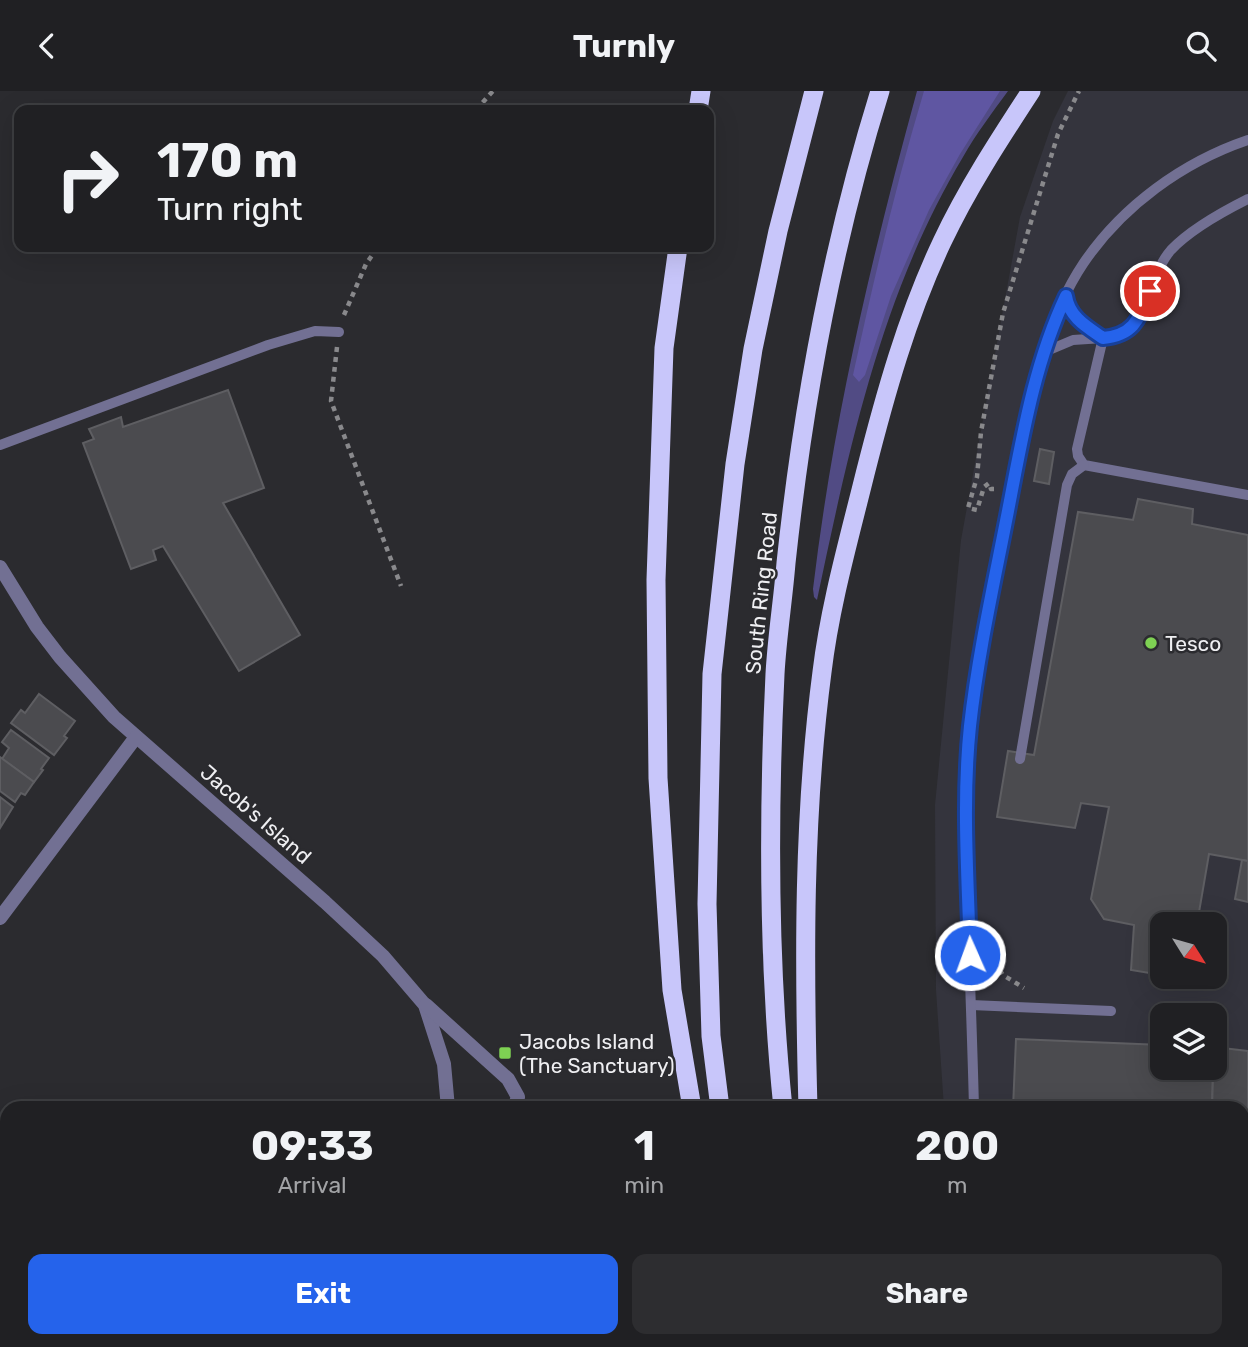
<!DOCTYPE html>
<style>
body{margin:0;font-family:Rubik,sans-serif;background:#2d2d30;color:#f1f3f6;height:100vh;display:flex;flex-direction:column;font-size:26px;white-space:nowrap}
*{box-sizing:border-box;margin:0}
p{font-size:23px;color:#a2a3a6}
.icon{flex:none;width:38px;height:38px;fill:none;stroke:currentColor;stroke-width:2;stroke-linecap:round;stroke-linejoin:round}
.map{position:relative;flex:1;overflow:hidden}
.sheet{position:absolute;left:0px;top:1010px;width:1250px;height:247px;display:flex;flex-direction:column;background:#202023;border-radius:21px 21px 0 0;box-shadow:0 7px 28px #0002,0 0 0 2px #3d3e41}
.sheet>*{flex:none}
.hud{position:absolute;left:14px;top:14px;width:700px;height:147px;border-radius:14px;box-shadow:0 7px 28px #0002,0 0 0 2px #3d3e41;background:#202023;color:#f1f3f6;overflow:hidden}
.needle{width:46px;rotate:127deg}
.tools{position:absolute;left:1150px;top:821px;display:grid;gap:14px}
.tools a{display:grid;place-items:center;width:77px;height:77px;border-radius:14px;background:#202023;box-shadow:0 7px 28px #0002,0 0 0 2px #3d3e41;font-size:35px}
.pin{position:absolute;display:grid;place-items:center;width:60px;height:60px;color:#fff;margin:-30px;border:4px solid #fff;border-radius:50%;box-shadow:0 2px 7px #0007}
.me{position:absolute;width:77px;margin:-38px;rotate:358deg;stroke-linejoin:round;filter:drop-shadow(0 0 5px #0008)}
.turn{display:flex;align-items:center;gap:24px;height:147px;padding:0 28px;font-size:32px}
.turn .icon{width:91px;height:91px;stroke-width:2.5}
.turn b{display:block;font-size:49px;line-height:60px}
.eta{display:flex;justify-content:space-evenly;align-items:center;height:119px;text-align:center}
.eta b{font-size:42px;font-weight:700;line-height:49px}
.cta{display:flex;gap:14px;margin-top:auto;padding:14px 28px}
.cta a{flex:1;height:80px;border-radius:14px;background:#2563eb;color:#fff;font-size:28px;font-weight:700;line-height:80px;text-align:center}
.cta a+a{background:#2d2d30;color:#f1f3f6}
header{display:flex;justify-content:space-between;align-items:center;height:91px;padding:0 28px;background:#202023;font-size:32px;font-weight:700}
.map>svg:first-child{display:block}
</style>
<header><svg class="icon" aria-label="back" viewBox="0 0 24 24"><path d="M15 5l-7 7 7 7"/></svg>Turnly<svg class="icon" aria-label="search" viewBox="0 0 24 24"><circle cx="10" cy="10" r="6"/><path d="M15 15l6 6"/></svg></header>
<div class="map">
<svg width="1248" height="1256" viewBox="0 0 1248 1256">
<rect width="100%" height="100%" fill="#2b2b2f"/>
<!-- built -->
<path fill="#34343d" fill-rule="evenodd" d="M 1068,0 L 1248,0 L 1248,1256 L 950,1256 L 950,1250 L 1242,1250 L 1242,1017 L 944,1017 L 936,899 L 935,714 L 961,449 L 1020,126 L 1053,30 ZM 1162,833 L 1214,833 L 1214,886 L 1162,886 ZM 1162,924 L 1214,924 L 1214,976 L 1162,976 Z"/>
<!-- green -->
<path fill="#514b84" d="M 917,0 L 1008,0 C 992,22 976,43 963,66 C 882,201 849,357 817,509 L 814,506 L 813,498 C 833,329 872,164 917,0 Z"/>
<!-- forest -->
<path fill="#5f56a2" d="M 924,0 L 1000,0 L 960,63 L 929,119 L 891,205 L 865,284 L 859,291 L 853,284 C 874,188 896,93 924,0 Z"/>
<!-- building -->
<g fill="#4b4b4f" stroke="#5e5e62" stroke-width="2">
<polygon points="228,299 264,397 223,412 300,544 239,580 163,455 153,459 156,469 131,478 83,352 94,348 89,338 121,326 123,336"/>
<polygon points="1040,358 1054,361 1049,393 1034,390"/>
<polygon points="1138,408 1193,418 1192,433 1248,444 1248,770 1209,763 1197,833 1162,833 1162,884 1131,879 1134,834 1104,828 1091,808 1109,716 1081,712 1075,737 997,726 1008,660 1034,664 1078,421 1133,429"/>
<polygon points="39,603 75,630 64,645 67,647 54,664 11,632 21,619 25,622"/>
<polygon points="11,639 49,667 41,678 43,679 34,691 2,668 9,657 2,651"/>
<polygon points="0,666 34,691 25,704 21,702 15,711 0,700"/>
<polygon points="0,706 13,716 0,737"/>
<polygon points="1242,769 1248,770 1248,811 1235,808"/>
<polygon points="1016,948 1162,954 1162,976 1213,976 1212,1017 1013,1017"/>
<polygon points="1214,956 1248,960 1248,1256 1206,1256 1207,1250 1242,1250 1242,1017 1212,1017"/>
<polygon points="1002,1250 1207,1250 1206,1256 1001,1256"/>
</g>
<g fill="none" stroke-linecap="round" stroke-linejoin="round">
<!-- path -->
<g stroke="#89898c" stroke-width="4.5" stroke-dasharray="5 5" stroke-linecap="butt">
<polyline points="476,19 493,0"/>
<polyline points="344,224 366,173 378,156"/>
<polyline points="337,256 331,310 401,495"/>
<polyline points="994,398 991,398 989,392 984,396 977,419 968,417 977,386 981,341 1003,222 1058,43 1079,0"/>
<polyline points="989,862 1003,884 1024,897"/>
<polyline points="0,1254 3,1256"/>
</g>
<!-- service -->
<g stroke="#727093" stroke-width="10">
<path d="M 1248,108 C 1222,121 1191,138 1171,159 C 1151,181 1150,223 1129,240 C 1121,246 1111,246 1103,247 L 1077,358 L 1078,365 L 1084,374 L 1248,404"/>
<path d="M 1066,207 C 1070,226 1087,236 1103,247"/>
<polyline points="1042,262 1073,249 1103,247"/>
<polyline points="0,354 268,254 315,240 339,241"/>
<polyline points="1020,668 1067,394 1072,383 1084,374"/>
<polyline points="971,914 1111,920"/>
<path d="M 974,1017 C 972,934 968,852 967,770 C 967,739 965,708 967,678 C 973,577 996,475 1017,376 C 1032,307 1043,233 1083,173 C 1122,115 1183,71 1248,49"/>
<polyline points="981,1250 981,1256"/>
</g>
<!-- minor -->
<g stroke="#727093" stroke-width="14">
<polyline points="0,476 37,536 60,566 114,626 325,811 383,865 425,914 444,973 448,1017"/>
<polyline points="0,827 136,646"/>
<polyline points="426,914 508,988 518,1006 514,1017"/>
<polyline points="461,1250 462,1256"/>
</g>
<!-- trunk -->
<g stroke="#c8c6fa" stroke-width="19">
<polyline points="698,19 701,0"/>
<polyline points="678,156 664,257 656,489 658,687 672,899 692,1017"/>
<polyline points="720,1017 711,945 707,813 712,583 735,373 753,258 778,140 814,0"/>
<path d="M 783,1017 C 768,873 768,728 775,583 C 777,546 783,509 786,472 C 803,312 832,154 880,0"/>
<path d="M 808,1017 C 804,871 803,726 822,581 C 830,514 849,448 865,383 C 885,304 907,225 942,151 C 967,98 999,49 1031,0"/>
<polyline points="734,1250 736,1256"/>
<polyline points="750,1250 751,1256"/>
<polyline points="817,1250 818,1256"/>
</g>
</g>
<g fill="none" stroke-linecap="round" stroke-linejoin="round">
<defs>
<path id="route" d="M 970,864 C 968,788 962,711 970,635 C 978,563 994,492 1008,420 C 1022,348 1034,273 1066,205 C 1069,226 1087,236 1103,247 C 1135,244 1139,227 1150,200"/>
</defs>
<!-- route casing -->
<use href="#route" stroke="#184099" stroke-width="18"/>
<!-- route -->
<use href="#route" stroke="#2563eb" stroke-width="12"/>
</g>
<!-- markers -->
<g fill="#7ed153" stroke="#2b2b2f" stroke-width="2.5">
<circle cx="1151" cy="552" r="7"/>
<rect x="498" y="955" width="14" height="14" rx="3.5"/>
</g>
<g text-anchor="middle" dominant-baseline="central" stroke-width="5" stroke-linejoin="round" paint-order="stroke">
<!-- street labels -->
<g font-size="21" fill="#efeff2" stroke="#2b2b2f">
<text transform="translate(761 502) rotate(-84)">South Ring Road</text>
<text transform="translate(256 723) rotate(41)">Jacob's Island</text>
</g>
<!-- poi labels -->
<g font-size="21" fill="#efeff2" stroke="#2b2b2f" text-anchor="start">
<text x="1165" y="552">Tesco</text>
<text x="519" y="950">Jacobs Island<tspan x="519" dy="24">(The Sanctuary)</tspan></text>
</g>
</g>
</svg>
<div class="tools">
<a><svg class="needle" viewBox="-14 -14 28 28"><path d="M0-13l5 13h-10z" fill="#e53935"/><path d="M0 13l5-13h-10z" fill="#a2a3a6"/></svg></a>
<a><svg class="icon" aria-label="layers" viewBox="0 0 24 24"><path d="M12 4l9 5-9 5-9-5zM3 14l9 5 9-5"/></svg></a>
</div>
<div class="pin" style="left:1150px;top:200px;background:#d93025"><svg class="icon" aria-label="arrive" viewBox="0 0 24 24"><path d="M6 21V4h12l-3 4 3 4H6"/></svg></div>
<svg class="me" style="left:970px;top:864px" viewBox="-20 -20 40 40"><circle r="17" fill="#2563eb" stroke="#fff" stroke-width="3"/><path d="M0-11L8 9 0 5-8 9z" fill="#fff"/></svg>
<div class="hud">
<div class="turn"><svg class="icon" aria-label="right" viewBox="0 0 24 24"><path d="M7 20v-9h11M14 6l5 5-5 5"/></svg><div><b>170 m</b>Turn right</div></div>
</div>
<section class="sheet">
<div class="eta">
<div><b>09:33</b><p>Arrival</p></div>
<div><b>1</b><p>min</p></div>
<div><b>200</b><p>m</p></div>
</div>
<div class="cta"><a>Exit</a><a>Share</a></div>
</section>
</div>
